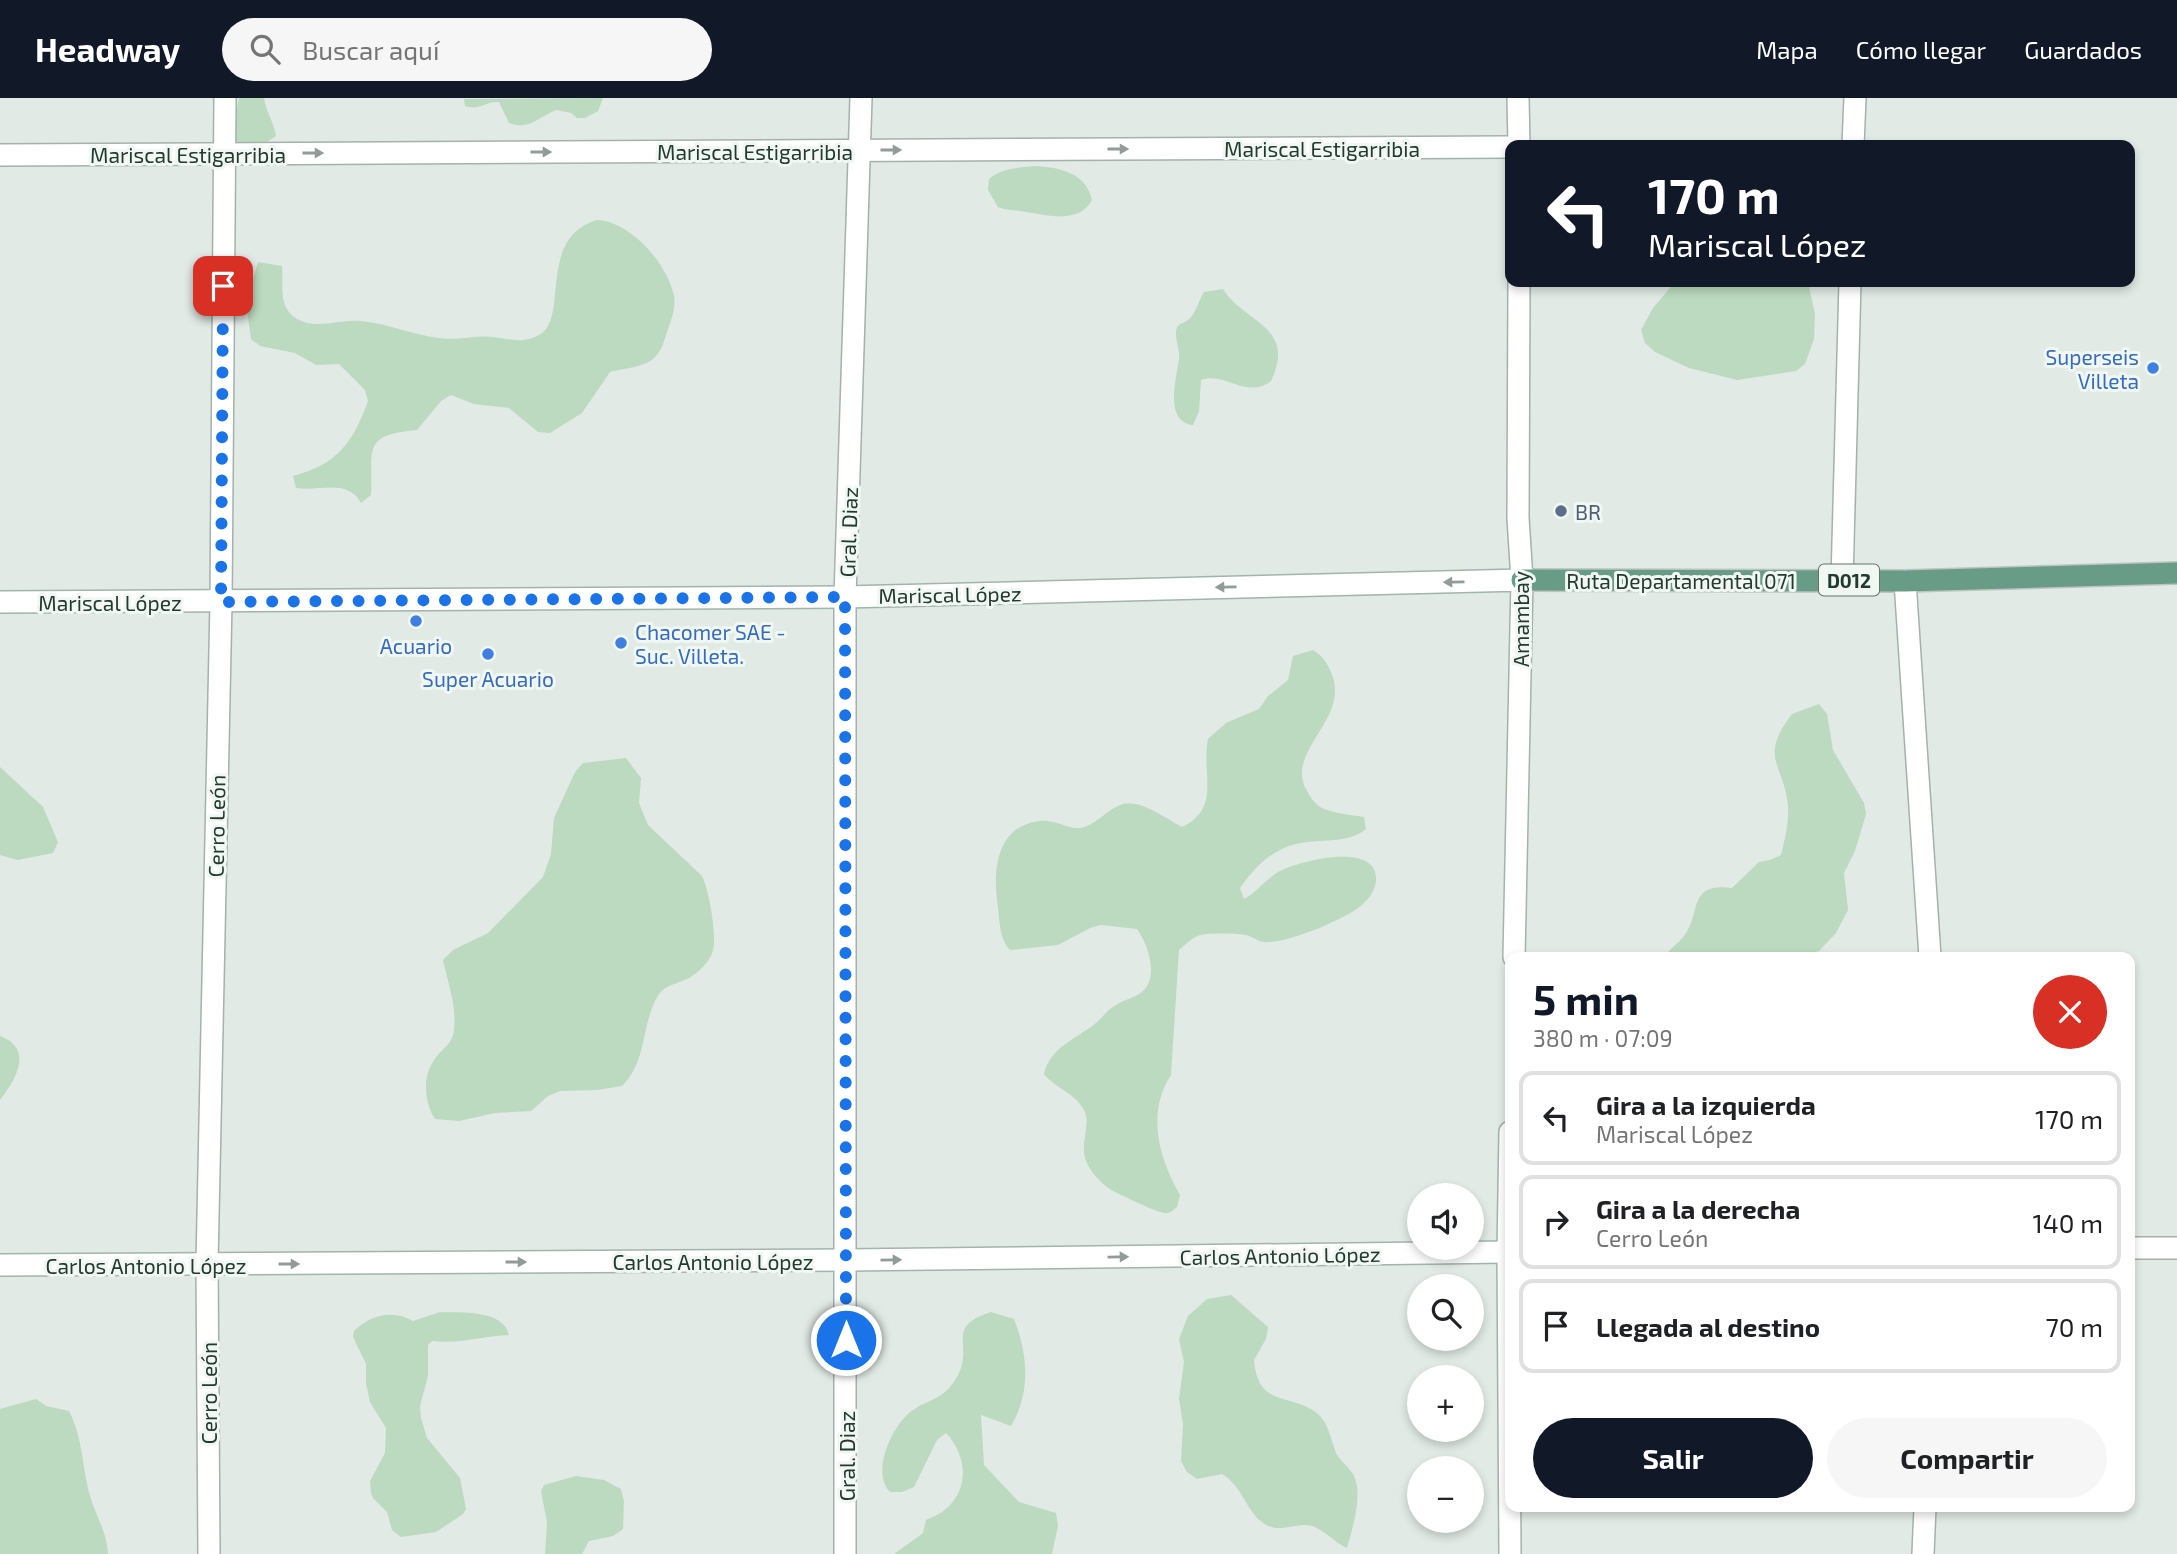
<!DOCTYPE html>
<html lang="es">
<meta charset="utf-8">
<style>
body{margin:0;font-family:"Exo 2",sans-serif;background:#f6f6f6;color:#202124;height:100vh;display:flex;flex-direction:column;font-size:26px;white-space:nowrap}
*{box-sizing:border-box;margin:0}
p{font-size:23px;color:#757577}
.icon{flex:none;width:38px;height:38px;fill:none;stroke:currentColor;stroke-width:2;stroke-linecap:round;stroke-linejoin:round}
.map{position:relative;flex:1;overflow:hidden}
.side{position:absolute;left:1505px;top:854px;width:630px;height:560px;display:flex;flex-direction:column;background:#fff;border-radius:14px;box-shadow:0 4px 10px #0003}
.side>*{flex:none}
.banner{position:absolute;left:1505px;top:42px;width:630px;height:147px;border-radius:14px;box-shadow:0 4px 10px #0003;background:#111827;color:#fff;overflow:hidden}
.controls{position:absolute;left:1407px;top:1085px;display:grid;gap:14px}
.controls a{display:grid;place-items:center;width:77px;height:77px;border-radius:50%;background:#fff;box-shadow:0 4px 10px #0003;font-size:35px}
.pin{position:absolute;display:grid;place-items:center;width:60px;height:60px;color:#fff;margin:-30px;border-radius:14px;box-shadow:0 4px 10px #0006}
.me{position:absolute;width:77px;margin:-38px;rotate:0deg;stroke-linejoin:round;filter:drop-shadow(0 0 5px #0008)}
.turn{display:flex;align-items:center;gap:24px;height:147px;padding:0 28px;font-size:32px}
.turn .icon{width:91px;height:91px;stroke-width:2.5}
.turn b{display:block;font-size:49px;line-height:60px}
.round{display:grid;place-items:center;flex:none;width:74px;height:74px;border-radius:37px;background:#f6f6f6}
.summary{display:flex;align-items:center;justify-content:space-between;height:119px;padding:0 28px}
h1{font-size:42px;font-weight:700;line-height:52px;color:#111827}
.cta{display:flex;gap:14px;margin-top:auto;padding:14px 28px}
.cta a{flex:1;height:80px;border-radius:42px;background:#111827;color:#fff;font-size:28px;font-weight:700;line-height:80px;text-align:center}
.cta a+a{background:#f6f6f6;color:#202124}
ul{padding:0;list-style:none}
li{display:flex;align-items:center;gap:21px;height:94px;margin:0 14px 10px;padding:0 14px;border:4px solid #e0e0e0;border-radius:14px}
li div{flex:1}
li b{display:block;font-size:26px}
li em{font-style:normal}
header{display:flex;align-items:center;gap:42px;box-sizing:border-box;height:98px;padding:0 35px;background:#111827;color:#fff}
header strong{font-size:33px}
nav{display:flex;gap:38px;margin-inline-start:auto;font-size:24px}
.search{width:490px;height:63px;background:#f6f6f6;display:flex;align-items:center;gap:18px;box-sizing:border-box;padding:0 24px;border-radius:38px;color:#757577;font-size:26px}
.map>svg:first-child{display:block}
</style>
<header>
<strong>Headway</strong>
<div class="search"><svg class="icon" aria-label="search" viewBox="0 0 24 24"><circle cx="10" cy="10" r="6"/><path d="M15 15l6 6"/></svg>Buscar aquí</div>
<nav><a>Mapa</a><a>Cómo llegar</a><a>Guardados</a></nav>
</header>
<div class="map">
<svg width="2177" height="1456" viewBox="0 0 2177 1456">
<rect width="100%" height="100%" fill="#e1eae5"/>
<!-- green -->
<g fill="#bbdabf">
<path d="M 239,0 L 264,0 C 266,14 274,24 276,38 L 264,46 L 236,46 L 231,40 Z"/>
<path d="M 603,0 L 598,13 L 585,20 L 577,20 L 571,15 L 557,12 C 538,18 531,33 509,25 L 499,4 C 486,3 479,13 465,8 L 464,1 Z"/>
<path d="M 1037,68 C 1061,70 1086,75 1092,102 C 1078,128 1043,116 1020,113 C 1012,112 1006,112 998,109 L 988,92 L 989,81 C 1000,70 1022,69 1037,68 Z"/>
<path d="M 597,122 C 630,123 668,166 674,198 C 676,210 671,223 667,234 C 664,243 662,252 655,259 C 644,270 624,270 610,274 L 582,315 L 550,335 L 538,334 L 509,310 L 474,306 L 451,297 L 441,303 L 417,332 C 361,337 373,351 371,397 L 361,405 C 347,380 320,394 296,390 L 293,378 C 336,367 353,345 368,303 L 365,292 L 339,266 L 316,267 L 295,255 L 260,248 L 251,241 L 246,205 L 258,164 L 282,168 C 284,187 277,209 297,221 C 316,232 340,221 360,223 C 387,225 412,237 439,240 C 457,243 475,237 492,239 C 509,241 523,246 539,237 C 570,221 536,140 597,122 Z"/>
<polygon points="1675,184 1808,184 1815,216 1814,241 1805,266 1796,273 1737,282 1689,270 1655,254 1645,245 1641,232 1653,210"/>
<path d="M 1223,191 C 1244,225 1297,228 1271,283 C 1247,302 1225,273 1201,282 L 1199,313 L 1193,327 C 1163,323 1177,279 1179,260 C 1180,251 1175,241 1176,233 C 1177,225 1183,226 1188,222 C 1195,217 1199,202 1204,194 Z"/>
<path d="M 1313,552 C 1322,558 1325,562 1330,572 C 1354,620 1283,652 1307,693 C 1312,702 1317,709 1327,712 C 1338,716 1352,717 1364,719 L 1366,731 C 1346,747 1320,740 1296,746 C 1271,752 1254,770 1240,790 L 1244,801 C 1259,793 1267,779 1282,772 C 1301,763 1374,744 1376,779 C 1377,790 1370,800 1362,807 C 1346,821 1290,844 1269,844 C 1260,845 1256,841 1249,838 C 1241,835 1210,835 1201,837 C 1194,838 1185,847 1179,852 L 1171,977 C 1146,1015 1159,1061 1180,1097 L 1177,1109 C 1174,1111 1171,1114 1168,1115 C 1160,1117 1122,1097 1113,1093 C 1104,1088 1091,1075 1087,1065 C 1078,1048 1092,1027 1084,1012 C 1074,994 1056,991 1044,976 C 1050,949 1076,941 1096,925 C 1103,919 1108,911 1116,907 C 1125,901 1136,900 1144,892 C 1159,876 1147,845 1137,831 L 1101,827 L 1090,830 L 1058,847 L 1010,852 C 998,839 1000,819 997,802 C 993,767 999,728 1039,723 C 1052,721 1063,728 1075,730 C 1093,732 1107,710 1123,706 C 1140,701 1167,721 1182,729 C 1222,710 1201,676 1208,641 L 1226,625 L 1259,611 L 1268,598 L 1288,582 L 1293,558 Z"/>
<path d="M 1819,606 L 1827,616 L 1833,652 L 1864,705 L 1866,716 L 1855,753 L 1844,775 L 1848,812 L 1836,835 L 1819,853 L 1799,859 L 1666,859 C 1669,850 1678,846 1684,838 C 1702,814 1687,784 1732,790 L 1759,764 L 1770,762 L 1781,757 C 1785,741 1789,725 1788,708 C 1784,665 1758,661 1792,616 Z"/>
<path d="M 626,660 L 641,680 L 639,705 L 648,727 L 702,778 C 709,792 717,837 713,852 C 710,864 699,874 689,880 C 677,886 664,887 657,899 C 641,928 647,964 622,988 L 597,992 L 560,993 L 548,998 L 531,1013 L 495,1015 L 459,1023 L 435,1021 C 425,1006 422,980 433,964 C 440,951 452,948 454,933 C 457,908 448,886 443,862 L 453,852 L 488,835 L 543,779 L 551,756 L 554,720 L 575,674 L 583,665 Z"/>
<polygon points="0,669 43,709 58,744 53,755 18,762 0,757"/>
<path d="M 0,938 C 34,951 16,981 0,1002 Z"/>
<path d="M 1231,1197 L 1268,1229 L 1266,1241 L 1254,1262 C 1258,1311 1291,1294 1318,1316 C 1329,1326 1331,1342 1336,1355 C 1340,1363 1348,1368 1353,1376 C 1364,1396 1352,1431 1347,1450 C 1333,1444 1321,1427 1305,1427 C 1290,1427 1278,1435 1263,1425 C 1246,1413 1243,1389 1222,1376 L 1197,1381 L 1187,1374 L 1181,1363 L 1183,1326 L 1179,1301 L 1184,1264 L 1179,1241 L 1188,1218 L 1207,1201 Z"/>
<path d="M 440,1214 C 460,1215 503,1211 509,1237 C 480,1238 463,1246 432,1243 L 428,1247 L 428,1278 L 420,1308 L 421,1320 L 427,1340 L 460,1380 L 466,1411 L 463,1416 L 436,1434 L 401,1439 L 392,1432 L 387,1414 L 373,1400 L 371,1395 L 370,1383 L 385,1355 L 386,1330 L 370,1304 L 366,1285 L 366,1266 L 353,1239 L 354,1233 C 370,1217 393,1211 413,1223 Z"/>
<path d="M 991,1214 L 1014,1221 C 1028,1257 1031,1294 1011,1328 L 981,1317 L 984,1367 L 1019,1404 L 1056,1415 L 1058,1428 L 1052,1456 L 894,1456 L 923,1435 L 926,1422 C 967,1408 974,1365 946,1335 L 937,1342 L 914,1389 L 902,1394 L 890,1394 C 871,1375 891,1331 908,1316 C 926,1300 943,1305 958,1277 C 974,1246 944,1229 991,1214 Z"/>
<path d="M 36,1301 L 46,1308 L 69,1313 C 83,1340 82,1369 90,1398 C 96,1418 107,1435 108,1456 L 0,1456 L 0,1311 Z"/>
<polygon points="576,1378 604,1382 621,1391 624,1403 623,1431 613,1438 589,1443 582,1456 545,1456 547,1424 541,1393 544,1387"/>
</g>
<g fill="none" stroke-linecap="round" stroke-linejoin="round">
<defs>
<g id="minor">
<polyline points="1518,0 1519,47"/>
<polyline points="1853,47 1855,0"/>
<polyline points="0,57 1510,49"/>
<polyline points="1519,184 1518,420 1522,482"/>
<polyline points="1842,482 1850,184"/>
<polyline points="1905,483 1930,859"/>
<polyline points="2130,1150 2177,1150"/>
<polyline points="209,1456 207,1166 221,504 225,0"/>
<polyline points="845,1456 845,499 861,0"/>
<polyline points="1923,1456 1925,1409"/>
</g>
<g id="secondary">
<polyline points="0,504 845,499 1522,482 1514,859"/>
<polyline points="0,1167 847,1162 1508,1154"/>
<polyline points="1510,1456 1508,1154 1510,1034"/>
</g>
<polyline id="primary" points="1522,482 1905,483 2177,475"/>
</defs>
<!-- minor casing -->
<use href="#minor" stroke="#a4b2ab" stroke-width="24"/>
<!-- secondary casing -->
<use href="#secondary" stroke="#a1b5ab" stroke-width="24"/>
<!-- primary casing -->
<use href="#primary" stroke="#bdc4c1" stroke-width="24"/>
<!-- minor -->
<use href="#minor" stroke="#fff" stroke-width="21"/>
<!-- secondary -->
<use href="#secondary" stroke="#fff" stroke-width="21"/>
<!-- primary -->
<use href="#primary" stroke="#699c87" stroke-width="21"/>
</g>
<!-- one-way arrows -->
<defs><path id="oneway-solid" d="M-6-.8H1V-3.2L6.5 0L1 3.2V.8H-6Z" transform="scale(1.75)"/></defs>
<g fill="#919c98">
<use href="#oneway-solid" transform="translate(1118 51)"/>
<use href="#oneway-solid" transform="translate(891 52)"/>
<use href="#oneway-solid" transform="translate(541 54)"/>
<use href="#oneway-solid" transform="translate(313 55)"/>
<use href="#oneway-solid" transform="translate(1454 484) rotate(179)"/>
<use href="#oneway-solid" transform="translate(1226 489) rotate(179)"/>
<use href="#oneway-solid" transform="translate(1118 1159) rotate(-1)"/>
<use href="#oneway-solid" transform="translate(891 1162) rotate(-1)"/>
<use href="#oneway-solid" transform="translate(516 1164)"/>
<use href="#oneway-solid" transform="translate(289 1166)"/>
</g>
<g fill="none" stroke-linecap="round" stroke-linejoin="round">
<!-- route -->
<polyline stroke="#1a73e8" stroke-width="12" stroke-dasharray="0 21.6" points="223,188 221,504 845,499 846,1242"/>
</g>
<!-- markers -->
<g fill="#3f7fe0" stroke="#f1f7f3" stroke-width="2.5">
<circle cx="2153" cy="270" r="7"/>
<circle cx="416" cy="523" r="7"/>
<circle cx="621" cy="545" r="7"/>
<circle cx="488" cy="556" r="7"/>
</g>
<circle fill="#5c6f8a" stroke="#f1f7f3" stroke-width="2.5" cx="1561" cy="413" r="7"/>
<g text-anchor="middle" dominant-baseline="central" stroke-width="6" stroke-linejoin="round" paint-order="stroke">
<!-- shield labels -->
<rect fill="#f1f7f3" stroke="#61736a" stroke-width="2" x="1819" y="466.5" width="60" height="31" rx="5"/>
<g font-size="19" font-weight="bold" fill="#233a30">
<text x="1849" y="482">D012</text>
</g>
<!-- street labels -->
<g font-size="21" fill="#233a30" stroke="#f1f7f3">
<text x="1322" y="50">Mariscal Estigarribia</text>
<text x="755" y="53">Mariscal Estigarribia</text>
<text x="188" y="56">Mariscal Estigarribia</text>
<text transform="translate(848 434) rotate(-88)">Gral. Diaz</text>
<text x="1681" y="482">Ruta Departamental 071</text>
<text transform="translate(950 496) rotate(-1)">Mariscal López</text>
<text x="110" y="504">Mariscal López</text>
<text transform="translate(1520 521) rotate(-90)">Amambay</text>
<text transform="translate(216 728) rotate(-89)">Cerro León</text>
<text transform="translate(1280 1157) rotate(-1)">Carlos Antonio López</text>
<text x="713" y="1163">Carlos Antonio López</text>
<text x="146" y="1167">Carlos Antonio López</text>
<text transform="translate(208 1295) rotate(-90)">Cerro León</text>
<text transform="translate(846 1358) rotate(-90)">Gral. Diaz</text>
</g>
<!-- shop labels -->
<g font-size="21" fill="#366cbe" stroke="#f1f7f3">
<text x="2139" y="258" text-anchor="end">Superseis<tspan x="2139" dy="24">Villeta</tspan></text>
<text x="635" y="533" text-anchor="start">Chacomer SAE -<tspan x="635" dy="24">Suc. Villeta.</tspan></text>
<text x="416" y="547">Acuario</text>
<text x="488" y="580">Super Acuario</text>
</g>
<!-- service labels -->
<g font-size="21" fill="#4e5e75" stroke="#f1f7f3" text-anchor="start">
<text x="1575" y="413">BR</text>
</g>
</g>
</svg>
<div class="controls">
<a><svg class="icon" aria-label="sound" viewBox="0 0 24 24"><path d="M4 9h4l5-4v14l-5-4H4zM17 9q2 3 0 6"/></svg></a>
<a><svg class="icon" aria-label="search" viewBox="0 0 24 24"><circle cx="10" cy="10" r="6"/><path d="M15 15l6 6"/></svg></a>
<a>+</a>
<a>−</a>
</div>
<div class="pin" style="left:223px;top:188px;background:#d93025"><svg class="icon" aria-label="arrive" viewBox="0 0 24 24"><path d="M6 21V4h12l-3 4 3 4H6"/></svg></div>
<svg class="me" style="left:846px;top:1242px" viewBox="-20 -20 40 40"><circle r="17" fill="#1a73e8" stroke="#fff" stroke-width="3"/><path d="M0-11L8 9 0 5-8 9z" fill="#fff"/></svg>
<div class="banner">
<div class="turn"><svg class="icon" aria-label="left" viewBox="0 0 24 24"><path d="M17 20v-9H6M10 6l-5 5 5 5"/></svg><div><b>170 m</b>Mariscal López</div></div>
</div>
<section class="side">
<div class="summary"><div><h1>5 min</h1><p>380 m · 07:09</p></div><a class="round" style="background:#d93025;color:#fff"><svg class="icon" aria-label="close" viewBox="0 0 24 24"><path d="M6 6l12 12M18 6L6 18"/></svg></a></div>
<ul>
<li><svg class="icon" aria-label="left" viewBox="0 0 24 24"><path d="M17 20v-9H6M10 6l-5 5 5 5"/></svg><div><b>Gira a la izquierda</b><p>Mariscal López</p></div><em>170 m</em></li>
<li><svg class="icon" aria-label="right" viewBox="0 0 24 24"><path d="M7 20v-9h11M14 6l5 5-5 5"/></svg><div><b>Gira a la derecha</b><p>Cerro León</p></div><em>140 m</em></li>
<li><svg class="icon" aria-label="arrive" viewBox="0 0 24 24"><path d="M6 21V4h12l-3 4 3 4H6"/></svg><div><b>Llegada al destino</b></div><em>70 m</em></li>
</ul>
<div class="cta"><a>Salir</a><a>Compartir</a></div>
</section>
</div>
